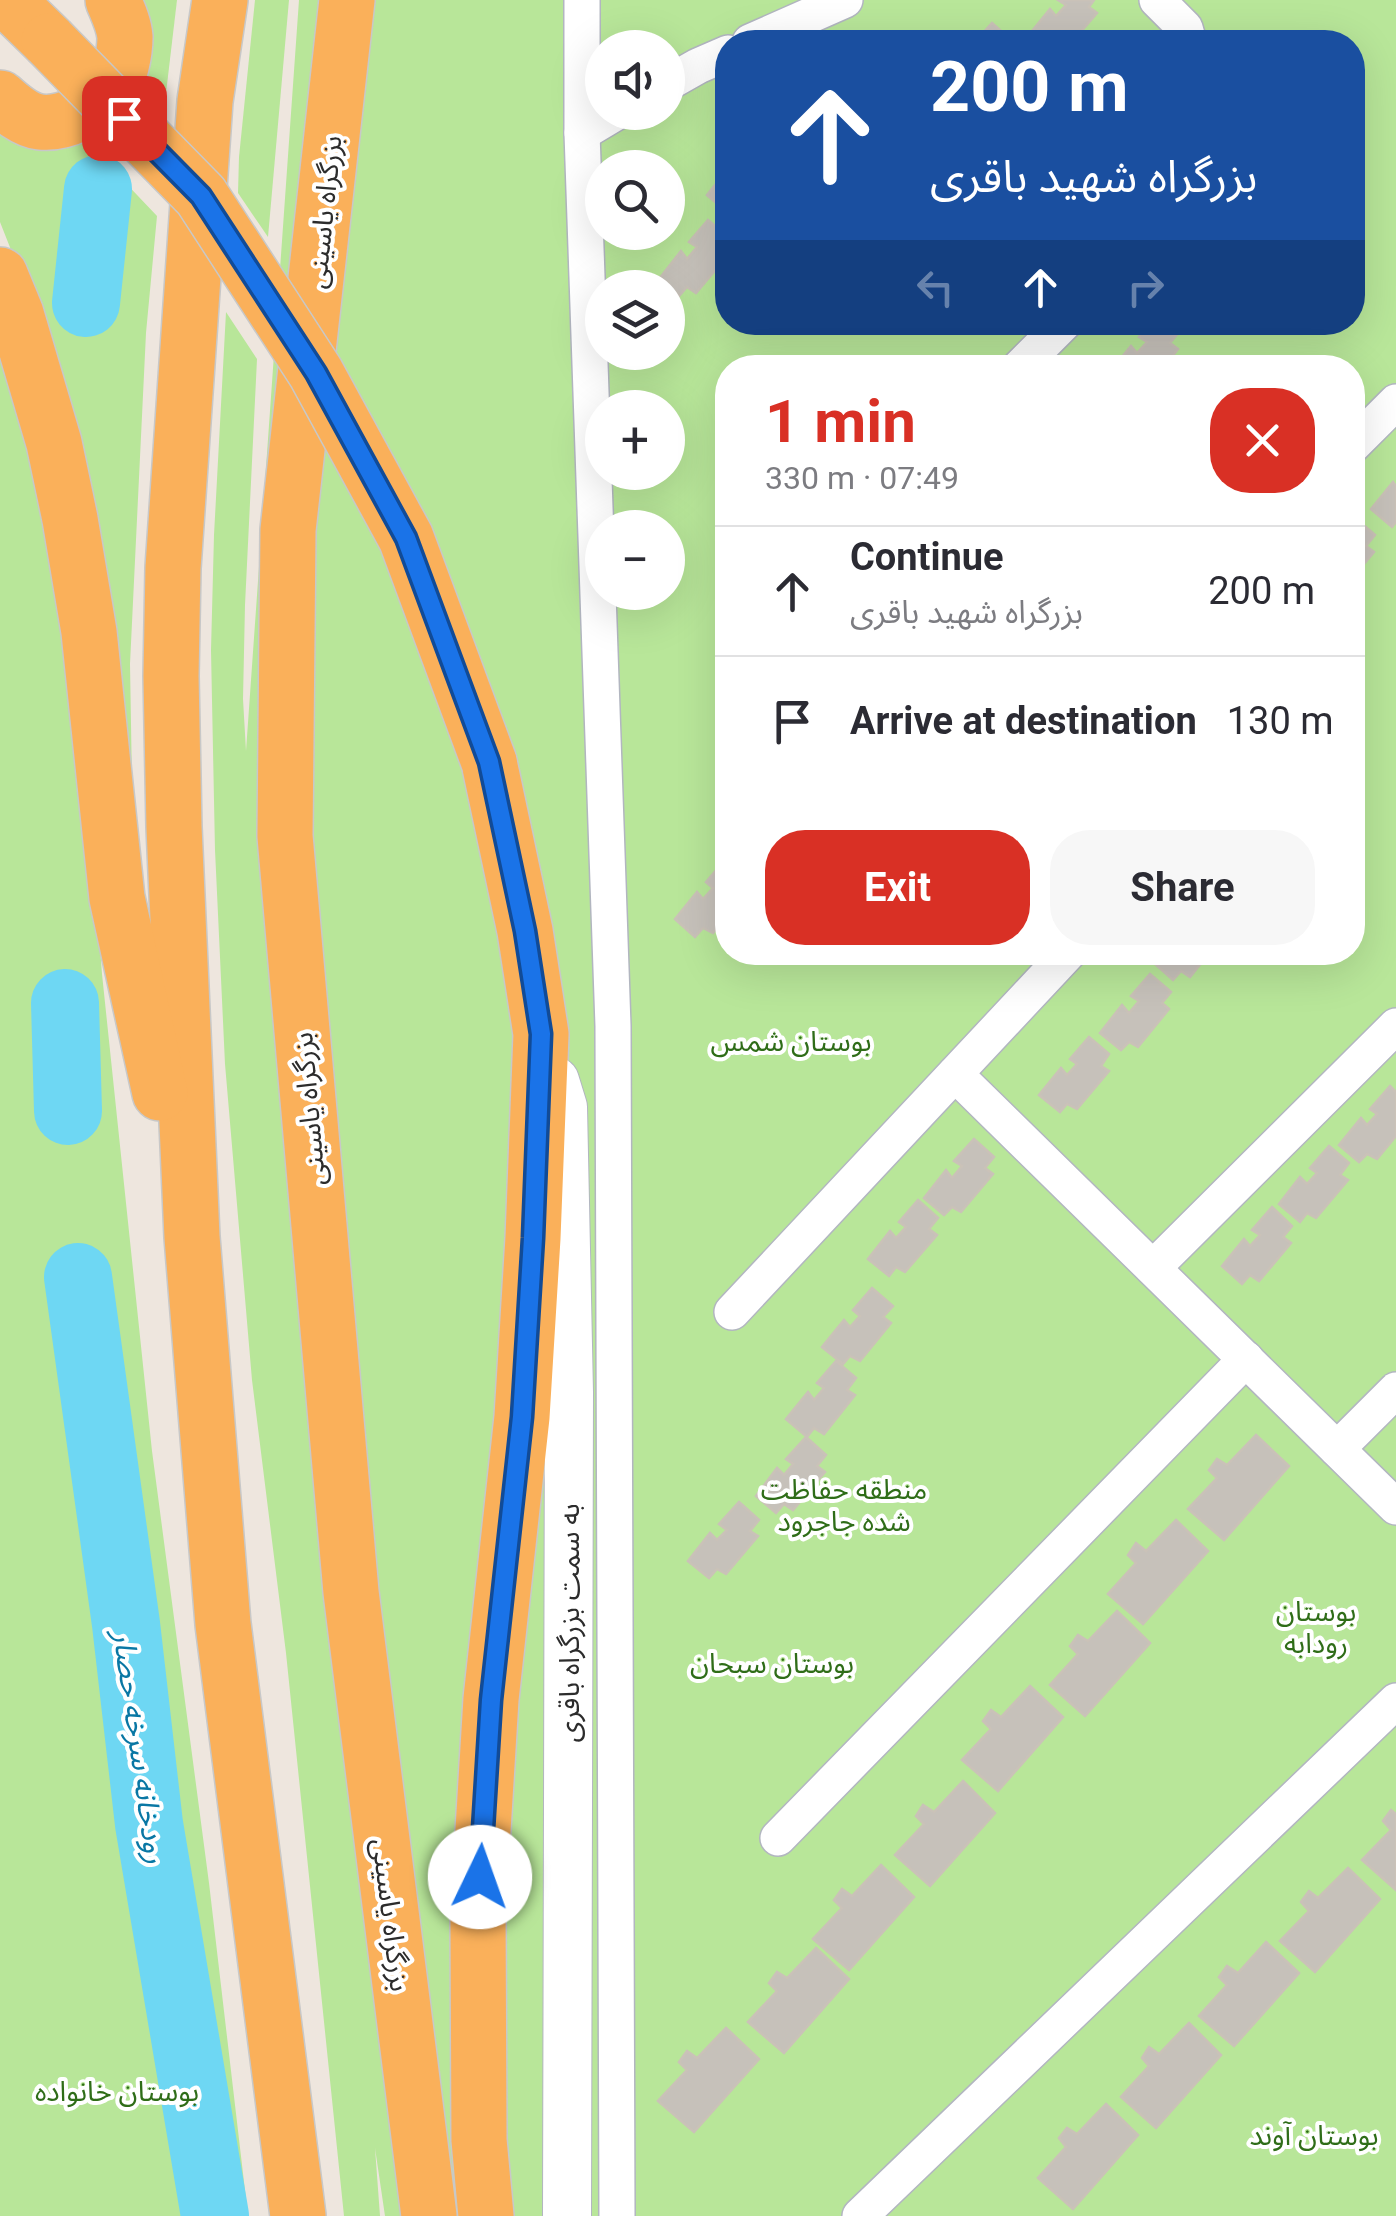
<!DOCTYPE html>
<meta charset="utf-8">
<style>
body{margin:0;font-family:Roboto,"Noto Sans Arabic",sans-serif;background:#f7f7f7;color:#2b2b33;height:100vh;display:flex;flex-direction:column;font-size:38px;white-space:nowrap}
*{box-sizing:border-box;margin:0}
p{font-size:32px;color:#7c7c81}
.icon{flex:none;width:55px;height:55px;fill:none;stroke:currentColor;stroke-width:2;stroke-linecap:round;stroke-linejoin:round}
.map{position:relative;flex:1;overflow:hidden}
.drawer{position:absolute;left:715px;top:355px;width:650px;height:610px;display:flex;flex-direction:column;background:#fff;border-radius:40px;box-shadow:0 10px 40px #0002}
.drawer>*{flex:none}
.hud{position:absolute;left:715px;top:30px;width:650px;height:305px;border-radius:40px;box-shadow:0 10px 40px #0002;background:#1a4fa0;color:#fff;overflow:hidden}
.fabs{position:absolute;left:585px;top:30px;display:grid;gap:20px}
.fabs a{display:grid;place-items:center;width:100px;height:100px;border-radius:50%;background:#fff;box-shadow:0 10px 40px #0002;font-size:50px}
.pin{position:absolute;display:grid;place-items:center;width:85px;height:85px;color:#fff;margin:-42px;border-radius:20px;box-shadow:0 5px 15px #0006}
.me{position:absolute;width:110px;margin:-55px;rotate:3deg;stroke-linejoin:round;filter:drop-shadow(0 0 8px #0008)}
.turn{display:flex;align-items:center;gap:35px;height:210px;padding:0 50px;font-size:45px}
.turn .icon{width:130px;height:130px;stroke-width:2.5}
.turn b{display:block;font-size:70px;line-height:85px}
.lanes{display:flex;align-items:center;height:95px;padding:0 50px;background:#0003;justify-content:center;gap:50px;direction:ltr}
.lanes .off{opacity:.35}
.round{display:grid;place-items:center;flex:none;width:105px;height:105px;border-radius:40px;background:#f7f7f7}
.summary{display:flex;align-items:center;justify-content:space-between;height:170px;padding:0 50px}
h1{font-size:60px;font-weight:700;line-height:75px;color:#d93025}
.cta{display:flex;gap:20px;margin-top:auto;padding:20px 50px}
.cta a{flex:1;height:115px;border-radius:40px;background:#d93025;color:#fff;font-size:40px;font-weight:700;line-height:115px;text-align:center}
.cta a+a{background:#f7f7f7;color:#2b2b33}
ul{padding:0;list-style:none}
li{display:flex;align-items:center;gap:30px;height:130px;padding:0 50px;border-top:2px solid #e1e1e2}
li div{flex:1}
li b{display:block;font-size:38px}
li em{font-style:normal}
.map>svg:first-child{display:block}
</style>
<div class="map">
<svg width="1396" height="2216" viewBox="0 0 1396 2216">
<rect width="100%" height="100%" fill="#eee6de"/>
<!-- green -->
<g fill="#b8e699" fill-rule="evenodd">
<polygon points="126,0 177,0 164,110 127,71"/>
<polygon points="255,0 289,0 268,237 238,193 239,157"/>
<path d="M 299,0 L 1396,0 L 1396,2216 L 385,2216 L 375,2148 L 380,2216 L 344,2216 L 286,1653 L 252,1380 L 225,1064 L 215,850 L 211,650 L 214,535 L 226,312 L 257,359 L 245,605 L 243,699 L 246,751 ZM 728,42 L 1352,42 L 1352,322 L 728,322 ZM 602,48 L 668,48 L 668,112 L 602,112 ZM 602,168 L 668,168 L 668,232 L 602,232 ZM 602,288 L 668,288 L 668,352 L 602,352 ZM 728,368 L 1352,368 L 1352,952 L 728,952 ZM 602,408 L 668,408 L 668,472 L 602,472 ZM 602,528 L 668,528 L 668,592 L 602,592 Z"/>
<polygon points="0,119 80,135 157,216 146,333 130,664 134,902 28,293 0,222"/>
<polygon points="0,328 62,580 94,866 102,974 152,1451 209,1883 248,2216 0,2216"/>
</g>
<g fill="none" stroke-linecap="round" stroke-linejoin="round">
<!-- river -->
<g stroke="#6ed7f3" stroke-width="68">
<polyline points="86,303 98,189"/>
<polyline points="65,1003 68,1111"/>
<polyline points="78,1277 126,1624 149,1824 215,2216"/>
</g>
</g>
<!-- building -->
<g fill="#c6c1ba" stroke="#cac2b8" stroke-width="2.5">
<polygon points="1058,0 1094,0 1089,7 1097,13 1072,42 1035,42 1028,36 1050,9 1056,16 1066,5"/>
<polygon points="992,23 1012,41 1010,42 975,42"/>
<polygon points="728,169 728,212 727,212 707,195"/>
<polygon points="708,220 728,237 720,249 728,255 696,293 687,287 679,296 659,279 681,251 687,259 697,247 689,242"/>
<polygon points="1152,322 1167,322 1179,332 1170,343 1178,349 1163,368 1113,368 1131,346 1137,353 1147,342 1139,337"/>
<polygon points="1393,482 1396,486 1396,522 1392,527 1371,509"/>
<polygon points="1354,517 1375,535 1366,546 1374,552 1352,578 1352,519"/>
<polygon points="725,860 728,862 728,915 713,933 703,928 695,937 675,919 697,892 703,899 713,888 706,882"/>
<polygon points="1161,952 1210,952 1190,977 1181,971 1173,980 1153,962"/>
<polygon points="1150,974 1171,992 1162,1003 1169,1009 1138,1047 1129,1042 1121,1050 1100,1033 1122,1005 1129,1013 1139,1001 1131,996"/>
<polygon points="1089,1037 1109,1054 1101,1066 1109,1071 1077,1109 1067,1104 1060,1112 1039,1095 1061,1068 1067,1075 1077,1064 1070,1059"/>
<polygon points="1390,1086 1396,1092 1396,1136 1377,1159 1367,1154 1359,1162 1339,1145 1361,1118 1367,1125 1377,1114 1370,1109"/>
<polygon points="974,1139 994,1157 985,1168 993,1174 961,1212 952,1207 944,1215 924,1198 946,1170 952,1178 962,1166 954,1161"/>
<polygon points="1329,1146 1349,1163 1340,1175 1348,1180 1316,1218 1307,1213 1300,1222 1279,1204 1300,1177 1307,1184 1317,1173 1310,1168"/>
<polygon points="918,1200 938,1218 929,1229 937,1235 905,1272 896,1267 889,1276 868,1259 890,1231 896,1238 906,1227 899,1222"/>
<polygon points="1272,1207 1292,1226 1283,1237 1291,1243 1259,1281 1250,1275 1242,1284 1222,1266 1244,1239 1250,1246 1260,1235 1252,1230"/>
<polygon points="872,1288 893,1306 883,1317 891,1323 860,1361 850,1356 843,1364 822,1347 844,1320 850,1327 860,1316 853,1310"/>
<polygon points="836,1361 856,1378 847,1390 855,1395 824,1434 814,1428 807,1437 786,1419 808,1392 814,1400 824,1388 817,1383"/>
<polygon points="1256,1435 1289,1466 1224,1540 1188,1509 1217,1478 1209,1470 1217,1459 1227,1465"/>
<polygon points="806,1437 826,1455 817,1466 825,1472 793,1510 784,1504 776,1513 756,1496 777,1468 784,1475 793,1464 786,1459"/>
<polygon points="739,1502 759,1520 750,1531 758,1536 726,1574 717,1569 709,1578 688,1561 710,1533 717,1540 727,1530 719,1524"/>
<polygon points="1176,1520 1208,1551 1143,1624 1108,1594 1136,1563 1128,1555 1136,1543 1146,1551"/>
<polygon points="1117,1611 1150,1643 1085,1716 1050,1685 1078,1654 1070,1646 1078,1635 1088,1641"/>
<polygon points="1030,1686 1063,1717 998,1791 962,1760 991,1729 983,1721 991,1710 1001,1717"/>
<polygon points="963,1781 995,1813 930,1886 895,1855 924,1824 916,1816 923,1805 934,1812"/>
<polygon points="1391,1810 1396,1814 1396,1890 1362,1860 1391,1830 1383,1821"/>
<polygon points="881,1865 914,1897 849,1970 813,1939 842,1908 834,1900 842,1889 852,1896"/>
<polygon points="1348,1868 1380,1899 1315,1972 1280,1941 1309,1911 1301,1902 1309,1891 1318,1898"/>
<polygon points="1266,1942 1299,1973 1234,2046 1199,2016 1227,1985 1219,1977 1227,1966 1238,1973"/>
<polygon points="816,1948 849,1979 784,2053 748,2022 777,1991 769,1983 777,1972 787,1978"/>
<polygon points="1189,2023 1221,2055 1156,2128 1121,2097 1149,2066 1142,2058 1149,2047 1159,2054"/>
<polygon points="726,2028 759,2059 694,2132 658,2101 687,2070 679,2062 687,2051 697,2058"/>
<polygon points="1106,2104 1138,2135 1073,2209 1038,2178 1066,2147 1059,2138 1067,2128 1077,2134"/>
</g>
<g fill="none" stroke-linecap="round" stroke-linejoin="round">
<defs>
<g id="minor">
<polyline points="582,0 582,133 613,1026 617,2216"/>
<polyline points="1157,0 1185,28 1189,42"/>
<polyline points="750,42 845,0"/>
<polyline points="668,83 698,66 728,53"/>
<polyline points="582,133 617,112"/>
<polyline points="1019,368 1065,322"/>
<polyline points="1352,446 1396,402"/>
<polyline points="955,1074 1396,1507"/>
<polyline points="1153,1268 1396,1026"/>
<polyline points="732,1312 1069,952"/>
<polyline points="1337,1449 1396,1390"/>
<polyline points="778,1838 1246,1359"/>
<polyline points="860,2216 1396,1701"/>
</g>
<polyline id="secondary" points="555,1081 563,1107 569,1392 567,2216"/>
<g id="trunk">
<polyline points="7,0 49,41"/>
<polyline points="220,0 205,101 173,568 171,676 174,827 192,1237 223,1624 298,2216"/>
<polyline points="347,0 288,530 285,836 351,1592 429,2216"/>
<path d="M 0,98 C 11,108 25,120 40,122 C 64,125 96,108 111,90 C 120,79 125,52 125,37 C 124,24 118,12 113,0"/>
<polyline points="0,275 16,314 54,443 70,519 89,632 117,898 160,1093"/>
<polyline points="486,2216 479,2140 478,1912 491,1699 522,1417 533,1238 541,1034 525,931 489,762"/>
</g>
</defs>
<!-- minor casing -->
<use href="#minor" stroke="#b2b6c0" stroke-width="38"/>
<!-- secondary casing -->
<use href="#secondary" stroke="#b2b6c0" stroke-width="50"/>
<!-- trunk casing -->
<use href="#trunk" stroke="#c8c8c8" stroke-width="58"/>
<!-- minor -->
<use href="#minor" stroke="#fff" stroke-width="35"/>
<!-- secondary -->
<use href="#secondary" stroke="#fff" stroke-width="48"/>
<!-- trunk -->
<use href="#trunk" stroke="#fab05a" stroke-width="55"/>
<defs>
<polyline id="trunk-bridge" points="49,41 201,196 316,373 406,538 489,762"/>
</defs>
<!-- trunk-bridge casing -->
<use href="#trunk-bridge" stroke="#c8c8c8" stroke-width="58" stroke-linecap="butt"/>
<!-- trunk-bridge -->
<use href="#trunk-bridge" stroke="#fab05a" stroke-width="55"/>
</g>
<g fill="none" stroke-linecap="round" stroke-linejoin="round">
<defs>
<polyline id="route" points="124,118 201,196 316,373 406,538 489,762 525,931 541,1034 533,1238 522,1417 491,1700 480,1877"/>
</defs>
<!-- route casing -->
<use href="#route" stroke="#114b97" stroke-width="25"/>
<!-- route -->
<use href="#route" stroke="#1a73e8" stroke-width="18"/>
</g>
<g text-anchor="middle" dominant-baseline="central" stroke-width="8" stroke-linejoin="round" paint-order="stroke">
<!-- street labels -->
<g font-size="28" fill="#2c2c2c" stroke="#fff">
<text transform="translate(324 212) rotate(-84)">بزرگراه یاسینی</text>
<text transform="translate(309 1109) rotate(-95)">بزرگراه یاسینی</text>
<text transform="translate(569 1623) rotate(-90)">به سمت بزرگراه باقری</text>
<text transform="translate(391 1915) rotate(83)">بزرگراه یاسینی</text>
</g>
<!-- park labels -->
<g font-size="28" fill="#2f6d18" stroke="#fff">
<text x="791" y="1041">بوستان شمس</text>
<text x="844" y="1489">منطقه حفاظت<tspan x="844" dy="32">شده جاجرود</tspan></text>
<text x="1316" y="1611">بوستان<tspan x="1316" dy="32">رودابه</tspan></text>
<text x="772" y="1663">بوستان سبحان</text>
<text x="117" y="2091">بوستان خانواده</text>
<text x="1314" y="2135">بوستان آوند</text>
</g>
<!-- water labels -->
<g font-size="30" font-style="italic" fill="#0977a4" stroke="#fff">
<text transform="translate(140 1747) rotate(82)">رودخانه سرخه حصار</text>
</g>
</g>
</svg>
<div class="fabs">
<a><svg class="icon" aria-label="sound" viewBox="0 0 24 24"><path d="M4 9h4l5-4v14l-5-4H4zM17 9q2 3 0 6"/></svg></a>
<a><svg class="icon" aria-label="search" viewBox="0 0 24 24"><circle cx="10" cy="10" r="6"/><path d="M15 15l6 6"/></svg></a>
<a><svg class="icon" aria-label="layers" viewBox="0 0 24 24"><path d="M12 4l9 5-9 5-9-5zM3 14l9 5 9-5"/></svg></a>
<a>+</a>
<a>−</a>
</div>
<div class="pin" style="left:124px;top:118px;background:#d93025"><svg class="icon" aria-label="arrive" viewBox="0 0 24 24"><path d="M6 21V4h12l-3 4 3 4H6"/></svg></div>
<svg class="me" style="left:480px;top:1877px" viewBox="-20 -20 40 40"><circle r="19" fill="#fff"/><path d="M0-13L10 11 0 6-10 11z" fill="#1a73e8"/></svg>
<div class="hud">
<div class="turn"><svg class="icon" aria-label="ahead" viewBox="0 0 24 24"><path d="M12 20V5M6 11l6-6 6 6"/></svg><div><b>200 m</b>بزرگراه شهید باقری</div></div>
<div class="lanes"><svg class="icon off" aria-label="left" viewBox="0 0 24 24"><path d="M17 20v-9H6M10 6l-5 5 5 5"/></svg><svg class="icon" aria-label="ahead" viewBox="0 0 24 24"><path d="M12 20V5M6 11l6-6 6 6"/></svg><svg class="icon off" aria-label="right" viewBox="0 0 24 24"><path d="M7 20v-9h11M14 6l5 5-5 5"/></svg></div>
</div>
<section class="drawer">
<div class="summary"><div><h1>1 min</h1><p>330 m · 07:49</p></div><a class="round" style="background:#d93025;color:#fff"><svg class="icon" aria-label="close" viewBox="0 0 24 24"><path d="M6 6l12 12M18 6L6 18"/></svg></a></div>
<ul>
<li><svg class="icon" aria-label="ahead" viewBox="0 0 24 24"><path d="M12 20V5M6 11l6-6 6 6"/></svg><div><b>Continue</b><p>بزرگراه شهید باقری</p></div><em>200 m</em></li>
<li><svg class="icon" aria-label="arrive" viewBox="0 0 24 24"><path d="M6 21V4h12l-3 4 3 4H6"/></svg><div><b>Arrive at destination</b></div><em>130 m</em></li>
</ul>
<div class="cta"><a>Exit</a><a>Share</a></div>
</section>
</div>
